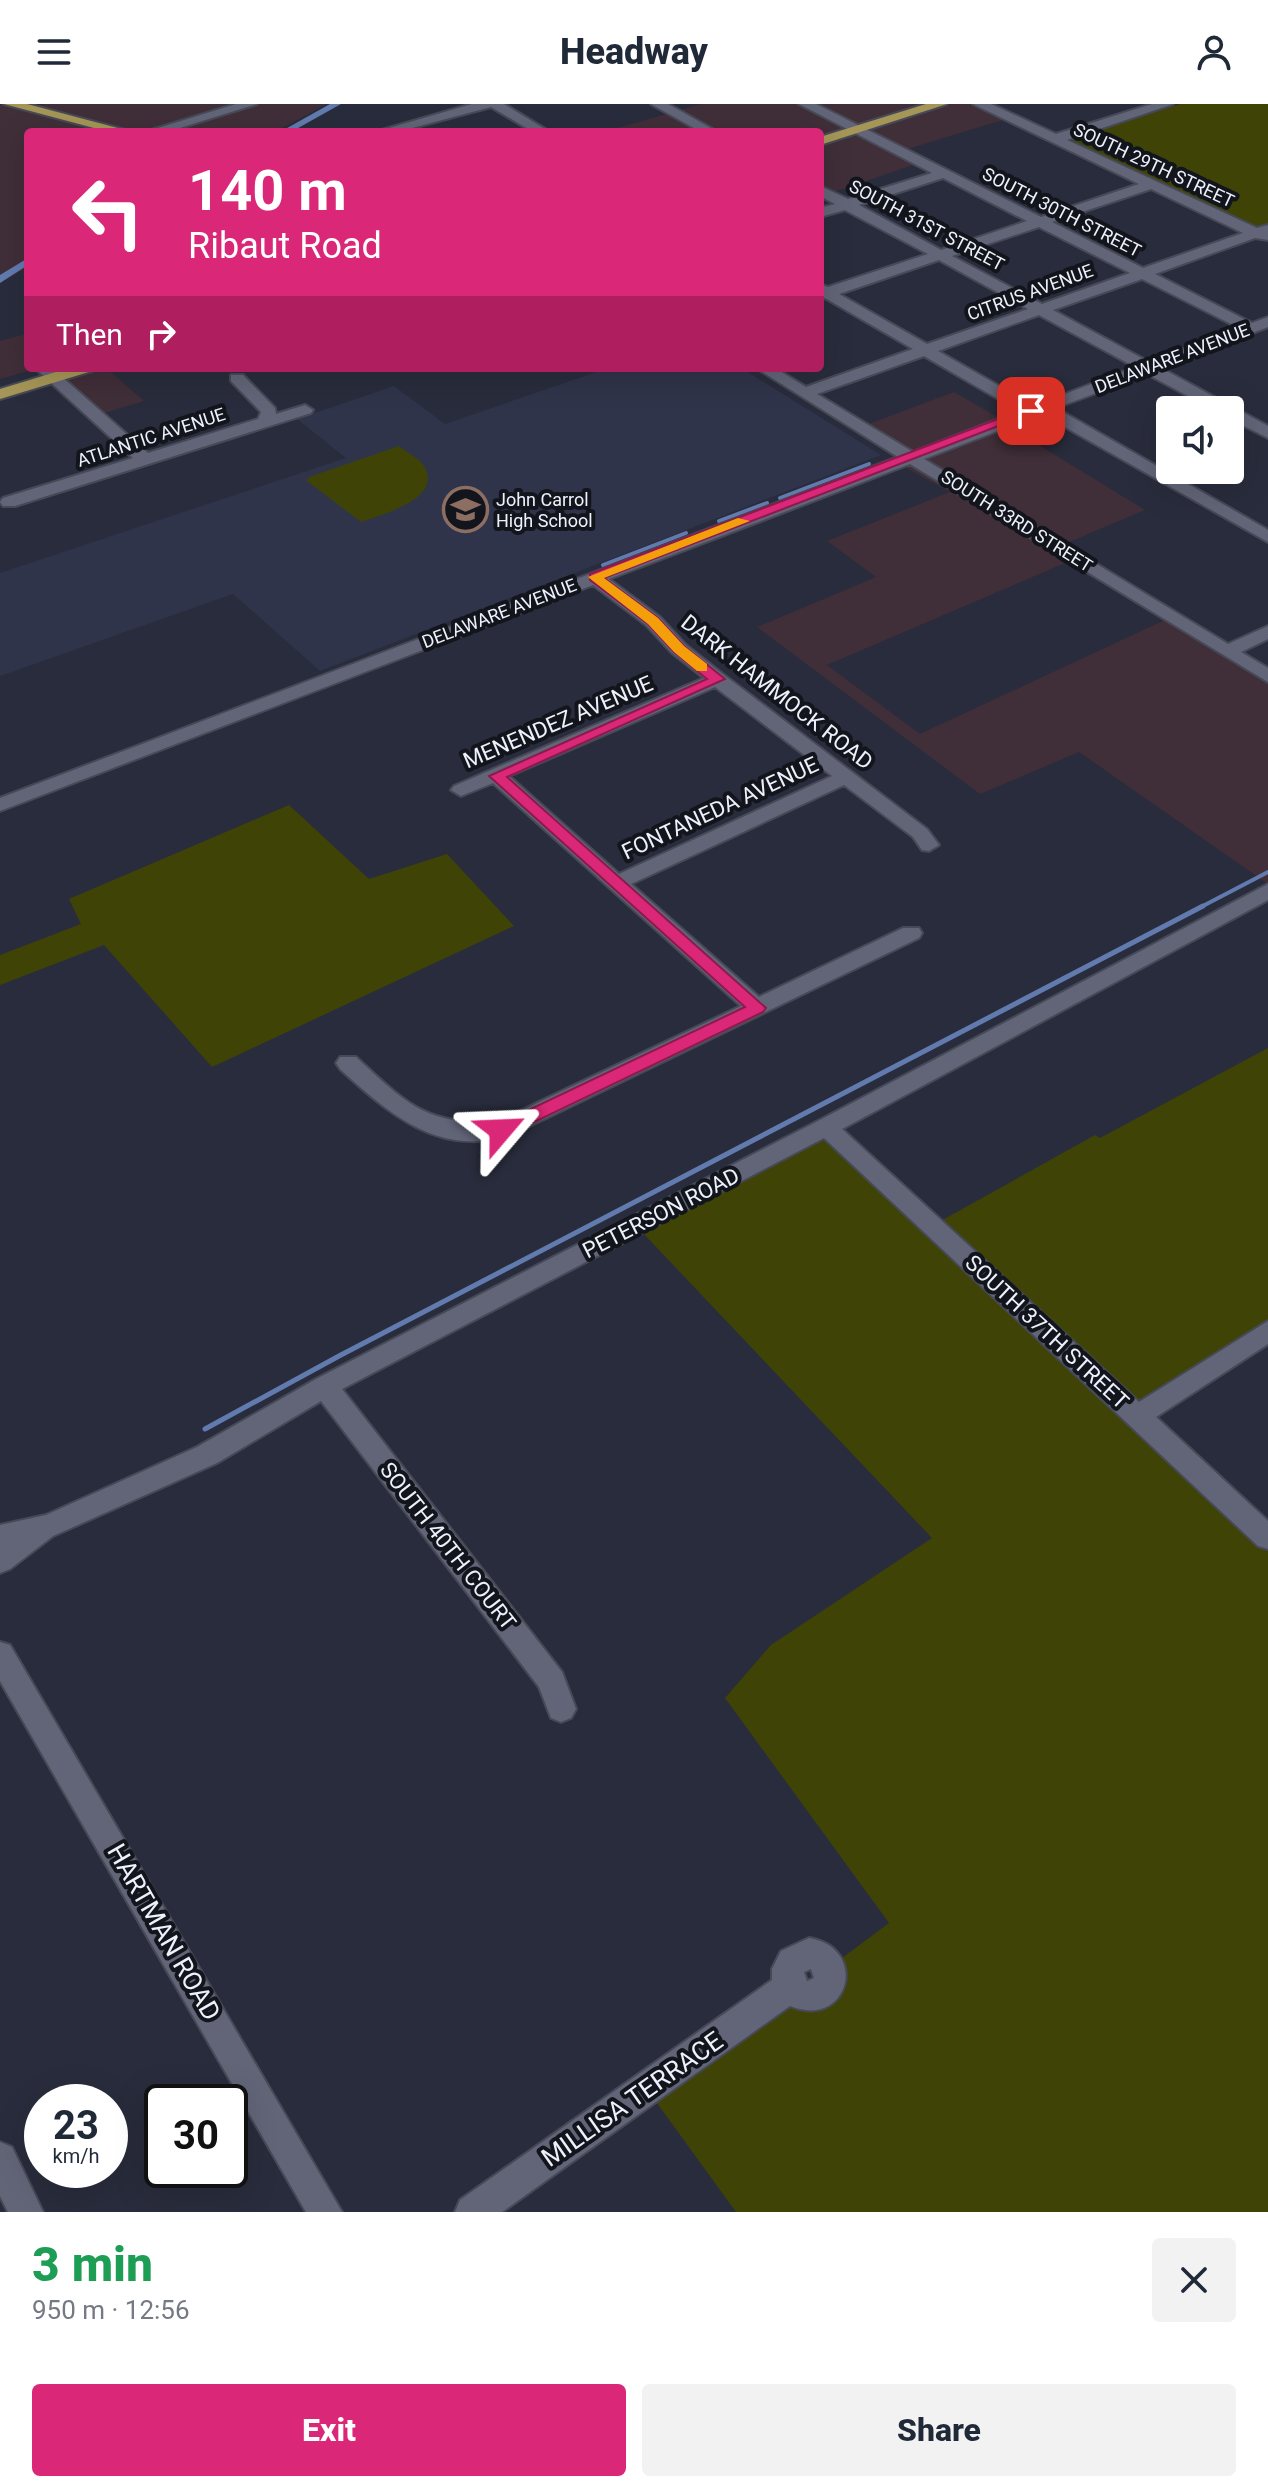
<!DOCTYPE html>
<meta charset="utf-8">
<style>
body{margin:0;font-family:Roboto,sans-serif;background:#f2f2f3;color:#1f2937;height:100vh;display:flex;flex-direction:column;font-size:30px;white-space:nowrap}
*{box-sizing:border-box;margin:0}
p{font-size:26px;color:#747a83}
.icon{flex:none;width:44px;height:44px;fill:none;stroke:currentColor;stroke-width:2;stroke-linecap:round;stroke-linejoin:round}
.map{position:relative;height:2108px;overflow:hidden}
.side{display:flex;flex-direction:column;background:#fff;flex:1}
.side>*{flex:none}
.guide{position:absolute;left:24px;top:24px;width:800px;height:244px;border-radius:8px;box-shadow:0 8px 32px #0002;background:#db2777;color:#fff;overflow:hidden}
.tools{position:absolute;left:1156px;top:292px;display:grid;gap:16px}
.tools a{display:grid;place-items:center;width:88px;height:88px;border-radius:8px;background:#fff;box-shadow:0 8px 32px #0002;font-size:40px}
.speed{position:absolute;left:24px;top:1980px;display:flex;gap:16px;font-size:40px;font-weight:700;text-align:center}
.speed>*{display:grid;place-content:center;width:104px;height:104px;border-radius:50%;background:#fff;box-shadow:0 8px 32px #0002;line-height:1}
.speed small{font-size:20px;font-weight:400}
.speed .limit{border:4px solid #111;border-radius:12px;background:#fff;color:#111}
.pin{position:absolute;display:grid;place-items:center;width:68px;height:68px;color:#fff;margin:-34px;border-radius:16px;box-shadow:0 4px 12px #0006}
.me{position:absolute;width:88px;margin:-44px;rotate:64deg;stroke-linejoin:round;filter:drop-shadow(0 0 6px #0008)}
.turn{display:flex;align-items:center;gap:28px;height:168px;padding:0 32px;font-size:36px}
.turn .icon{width:104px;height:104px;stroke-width:2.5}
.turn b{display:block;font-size:56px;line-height:68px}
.then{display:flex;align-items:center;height:76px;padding:0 32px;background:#0003;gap:16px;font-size:30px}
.round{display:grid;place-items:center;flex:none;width:84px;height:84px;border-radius:8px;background:#f2f2f3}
.summary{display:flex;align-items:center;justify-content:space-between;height:136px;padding:0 32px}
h1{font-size:48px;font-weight:800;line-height:60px;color:#1e9e55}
.primary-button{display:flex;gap:16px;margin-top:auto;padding:16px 32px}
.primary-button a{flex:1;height:92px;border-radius:8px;background:#db2777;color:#fff;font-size:32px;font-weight:800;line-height:92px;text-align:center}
.primary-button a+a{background:#f2f2f3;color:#1f2937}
header{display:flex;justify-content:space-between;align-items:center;height:104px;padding:0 32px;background:#fff;font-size:36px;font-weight:800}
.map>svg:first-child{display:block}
</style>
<header><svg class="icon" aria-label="menu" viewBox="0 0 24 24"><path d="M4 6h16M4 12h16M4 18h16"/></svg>Headway<svg class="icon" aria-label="person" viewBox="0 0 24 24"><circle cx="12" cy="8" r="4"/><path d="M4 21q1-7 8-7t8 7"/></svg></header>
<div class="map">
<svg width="1268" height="2108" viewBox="0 0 1268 2108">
<rect width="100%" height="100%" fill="#292c3c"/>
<!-- commercial -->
<g fill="#402e38">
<polygon points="0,0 117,28 28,28 28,163 0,179"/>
<polygon points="45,0 327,0 275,28 136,28 34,3"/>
<polygon points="701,0 801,0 850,25 820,34 820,28 716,28 677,7"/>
<polygon points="812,0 932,0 857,23"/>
<polygon points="949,0 975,0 1006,15 904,46 864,26"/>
<polygon points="670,9 705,28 604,28"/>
<polygon points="857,28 919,59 831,89 820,83 820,39"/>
<polygon points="28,229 28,264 38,264 0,275 0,237"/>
<polygon points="97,264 106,264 144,297 101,310 61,275"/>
<polygon points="954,288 1001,315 912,348 866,321"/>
<polygon points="1006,321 1145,406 1062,441 921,354"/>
<polygon points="912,357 1072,456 827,561 920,630 1167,515 1268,578 1268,780 1079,648 980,690 757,523 876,473 827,437 950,388 901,361"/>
</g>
<!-- built -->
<polygon fill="#30344a" points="608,264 741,264 881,351 320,567 233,490 0,572 0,469 346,354 297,315 394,282 445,320"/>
<!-- green -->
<g fill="#3f4406">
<polygon points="1180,0 1268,0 1268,123 1258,127 1065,36"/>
<path d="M 399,342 C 406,348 419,354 424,362 C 444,395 380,411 361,418 L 307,377 L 309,373 Z"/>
<polygon points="289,701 369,775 447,750 514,822 212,963 104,841 0,881 0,851 81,820 69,795"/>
<polygon points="1268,944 1268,1217 1136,1301 939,1118 1095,1031 1100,1034"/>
<polygon points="825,1032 1268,1445 1268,2108 736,2108 654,1995 889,1819 725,1594 771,1541 932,1434 641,1127"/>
</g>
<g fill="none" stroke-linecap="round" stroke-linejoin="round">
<!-- stream-far1 -->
<g stroke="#627baf" stroke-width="4">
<polyline points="780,394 869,360"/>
<polyline points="719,417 767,399"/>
<polyline points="603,461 686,429"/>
<polyline points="1199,804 1268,768"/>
</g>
<!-- stream -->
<polyline stroke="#627baf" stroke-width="5" points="205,1325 339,1252 1203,802"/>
<!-- canal -->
<g fill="#627baf" fill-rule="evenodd">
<polygon points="330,0 341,0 291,28 280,28"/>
<polygon points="28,154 28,161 0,179 0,171"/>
</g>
<defs>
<g id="minor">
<polygon points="236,0 257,0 167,28 145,28"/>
<polygon points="472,0 504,0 550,28 533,28 491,3 397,28 375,28"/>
<polygon points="651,0 668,0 718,28 701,28"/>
<path d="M 799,0 L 816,0 L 1041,113 L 1139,80 L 973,0 L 991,0 L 1056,30 L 1152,0 L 1173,0 L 1067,36 L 1257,124 L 1268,121 L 1268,136 L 1255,134 L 1155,170 L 1252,219 L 1268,213 L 1268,223 L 1161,264 L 1268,322 L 1268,334 L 1230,315 L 1230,306 L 1214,306 L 1147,270 L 1056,304 L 1268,426 L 1268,438 L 1042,310 L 924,355 L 1228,540 L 1268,522 L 1268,535 L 1241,548 L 1268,564 L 1268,578 L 910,360 L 609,475 L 660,513 L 686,541 L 724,571 L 927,725 L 939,741 L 929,747 L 922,746 L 913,733 L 844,681 L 631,780 L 759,893 L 903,824 L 919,824 L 922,829 L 919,834 L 509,1032 C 438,1053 388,1009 340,965 L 336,959 L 340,953 L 356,953 C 407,1000 425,1021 497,1018 L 741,902 L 493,679 L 461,692 L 451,686 L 454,682 L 704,574 L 672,549 L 646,521 L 593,481 L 0,707 L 0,694 L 898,353 L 756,264 L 775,264 L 806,283 L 913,245 L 825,194 L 820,196 L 820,180 L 828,183 L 928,150 L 845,106 L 820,113 L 820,104 L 835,100 L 820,92 L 820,82 L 848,95 L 932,69 ZM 943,74 L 1027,117 L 941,146 L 859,101 ZM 1151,85 L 1243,129 L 1143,164 L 1052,118 ZM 1039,123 L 1130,169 L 1042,200 L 952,152 ZM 939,156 L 1028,205 L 927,240 L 839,190 ZM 1142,175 L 1239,224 L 1149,258 L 1053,206 ZM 1039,211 L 1135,263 L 1034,302 L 938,247 ZM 924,252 L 1019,307 L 913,348 L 817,290 ZM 715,583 L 832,672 L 619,770 L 509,672 Z"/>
<polygon points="52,264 148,349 258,315 261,308 231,277 231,271 243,271 275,304 276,310 305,301 313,306 311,309 15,402 3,402 0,398 3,394 133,354 36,265"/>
<polygon points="1268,780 1268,796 842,1025 1139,1298 1268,1217 1268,1240 1156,1313 1268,1417 1268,1445 1258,1442 824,1034 342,1285 562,1568 576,1605 571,1614 561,1618 551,1614 539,1583 321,1297 217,1359 53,1432 10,1465 0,1469 0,1421 46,1411 197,1343 316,1275 818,1017"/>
<polygon points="0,1538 10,1541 342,2108 306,2108 0,1577"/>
<path d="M 809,1834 C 870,1844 849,1926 790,1902 L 502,2108 L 455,2108 L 460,2096 L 772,1876 L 772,1865 L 781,1847 ZM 811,1865 L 814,1874 L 807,1877 L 804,1868 Z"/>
<polygon points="0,2038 12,2043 43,2108 8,2108 0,2092"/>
</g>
<g id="major">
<polygon points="4,0 27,0 133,28 109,28"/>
<polygon points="926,0 947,0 820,41 820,33"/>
<polygon points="69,264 94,264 92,267 0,295 0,285"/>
</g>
</defs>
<!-- minor casing -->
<use href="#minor" stroke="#464956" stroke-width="4"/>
<!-- major casing -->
<use href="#major" stroke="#464956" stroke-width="4"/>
<!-- minor -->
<use href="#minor" fill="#626578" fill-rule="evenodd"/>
<!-- major -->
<use href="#major" fill="#a59556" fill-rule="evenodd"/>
</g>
<!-- route -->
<polygon fill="#db2777" stroke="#8e194d" stroke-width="2" points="1027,304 1037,307 604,474 658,514 684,542 725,575 507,673 766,904 763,908 507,1031 495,1031 492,1026 495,1022 745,903 489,672 707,575 674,548 648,520 590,476 590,470"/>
<!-- slow -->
<polygon fill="#f59e0b" points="738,414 750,417 604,474 658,514 684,542 707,560 707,567 697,567 674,548 648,520 588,473"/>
<!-- icons -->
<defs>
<symbol id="school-ring" viewBox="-11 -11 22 22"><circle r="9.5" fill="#13151c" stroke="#8d6e63" stroke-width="1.5"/><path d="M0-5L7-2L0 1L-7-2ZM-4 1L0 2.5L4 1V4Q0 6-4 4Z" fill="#8d6e63"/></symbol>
</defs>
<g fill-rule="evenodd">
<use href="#school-ring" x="440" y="380" width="51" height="51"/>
</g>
<g text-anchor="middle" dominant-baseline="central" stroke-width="8" stroke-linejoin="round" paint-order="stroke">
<!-- far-street labels -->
<g font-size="18" fill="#eef1fc" stroke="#13151c">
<text transform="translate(1154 61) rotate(25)">SOUTH 29TH STREET</text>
<text transform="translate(1062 108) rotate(27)">SOUTH 30TH STREET</text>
<text transform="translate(927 121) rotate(28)">SOUTH 31ST STREET</text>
<text transform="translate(1030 188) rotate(-20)">CITRUS AVENUE</text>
<text transform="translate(1172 254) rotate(-21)">DELAWARE AVENUE</text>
<text transform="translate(151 333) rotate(-18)">ATLANTIC AVENUE</text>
<text transform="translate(1017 417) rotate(32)">SOUTH 33RD STREET</text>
<text transform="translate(499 509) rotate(-21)">DELAWARE AVENUE</text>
</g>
<!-- far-poi labels -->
<g font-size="18" fill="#eef1fc" stroke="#13151c" text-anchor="start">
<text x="496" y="395">John Carrol<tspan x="496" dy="21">High School</tspan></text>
</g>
<!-- street labels -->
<g font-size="22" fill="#eef1fc" stroke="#13151c">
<text transform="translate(777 588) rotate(38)">DARK HAMMOCK ROAD</text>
<text transform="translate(558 618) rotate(-23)">MENENDEZ AVENUE</text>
<text transform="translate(720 704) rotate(-25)">FONTANEDA AVENUE</text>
<text transform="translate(661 1109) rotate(-27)">PETERSON ROAD</text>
<text transform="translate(1047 1228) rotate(43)">SOUTH 37TH STREET</text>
<text transform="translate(448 1442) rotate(52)">SOUTH 40TH COURT</text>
</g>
<!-- near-street labels -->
<g font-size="26" fill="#eef1fc" stroke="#13151c">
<text transform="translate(164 1828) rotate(60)">HARTMAN ROAD</text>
<text transform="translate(632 1995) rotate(-35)">MILLISA TERRACE</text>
</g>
</g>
</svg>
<div class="tools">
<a><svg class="icon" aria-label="sound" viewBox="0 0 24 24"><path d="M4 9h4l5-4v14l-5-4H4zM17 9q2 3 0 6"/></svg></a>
</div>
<div class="speed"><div>23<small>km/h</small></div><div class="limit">30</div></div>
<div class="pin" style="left:1031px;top:307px;background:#d93025"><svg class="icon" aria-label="arrive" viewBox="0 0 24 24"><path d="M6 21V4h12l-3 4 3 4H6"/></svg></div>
<svg class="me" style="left:501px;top:1026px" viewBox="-20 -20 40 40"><path d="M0-17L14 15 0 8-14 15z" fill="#db2777" stroke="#fff" stroke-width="4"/></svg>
<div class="guide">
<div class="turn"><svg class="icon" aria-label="left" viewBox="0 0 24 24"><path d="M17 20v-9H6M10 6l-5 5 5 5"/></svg><div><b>140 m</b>Ribaut Road</div></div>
<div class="then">Then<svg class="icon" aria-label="right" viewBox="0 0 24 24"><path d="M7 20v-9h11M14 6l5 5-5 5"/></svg></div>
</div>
</div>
<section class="side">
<div class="summary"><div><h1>3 min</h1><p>950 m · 12:56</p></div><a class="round"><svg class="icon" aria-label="close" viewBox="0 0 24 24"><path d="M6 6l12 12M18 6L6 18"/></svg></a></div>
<div class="primary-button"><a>Exit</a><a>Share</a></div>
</section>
